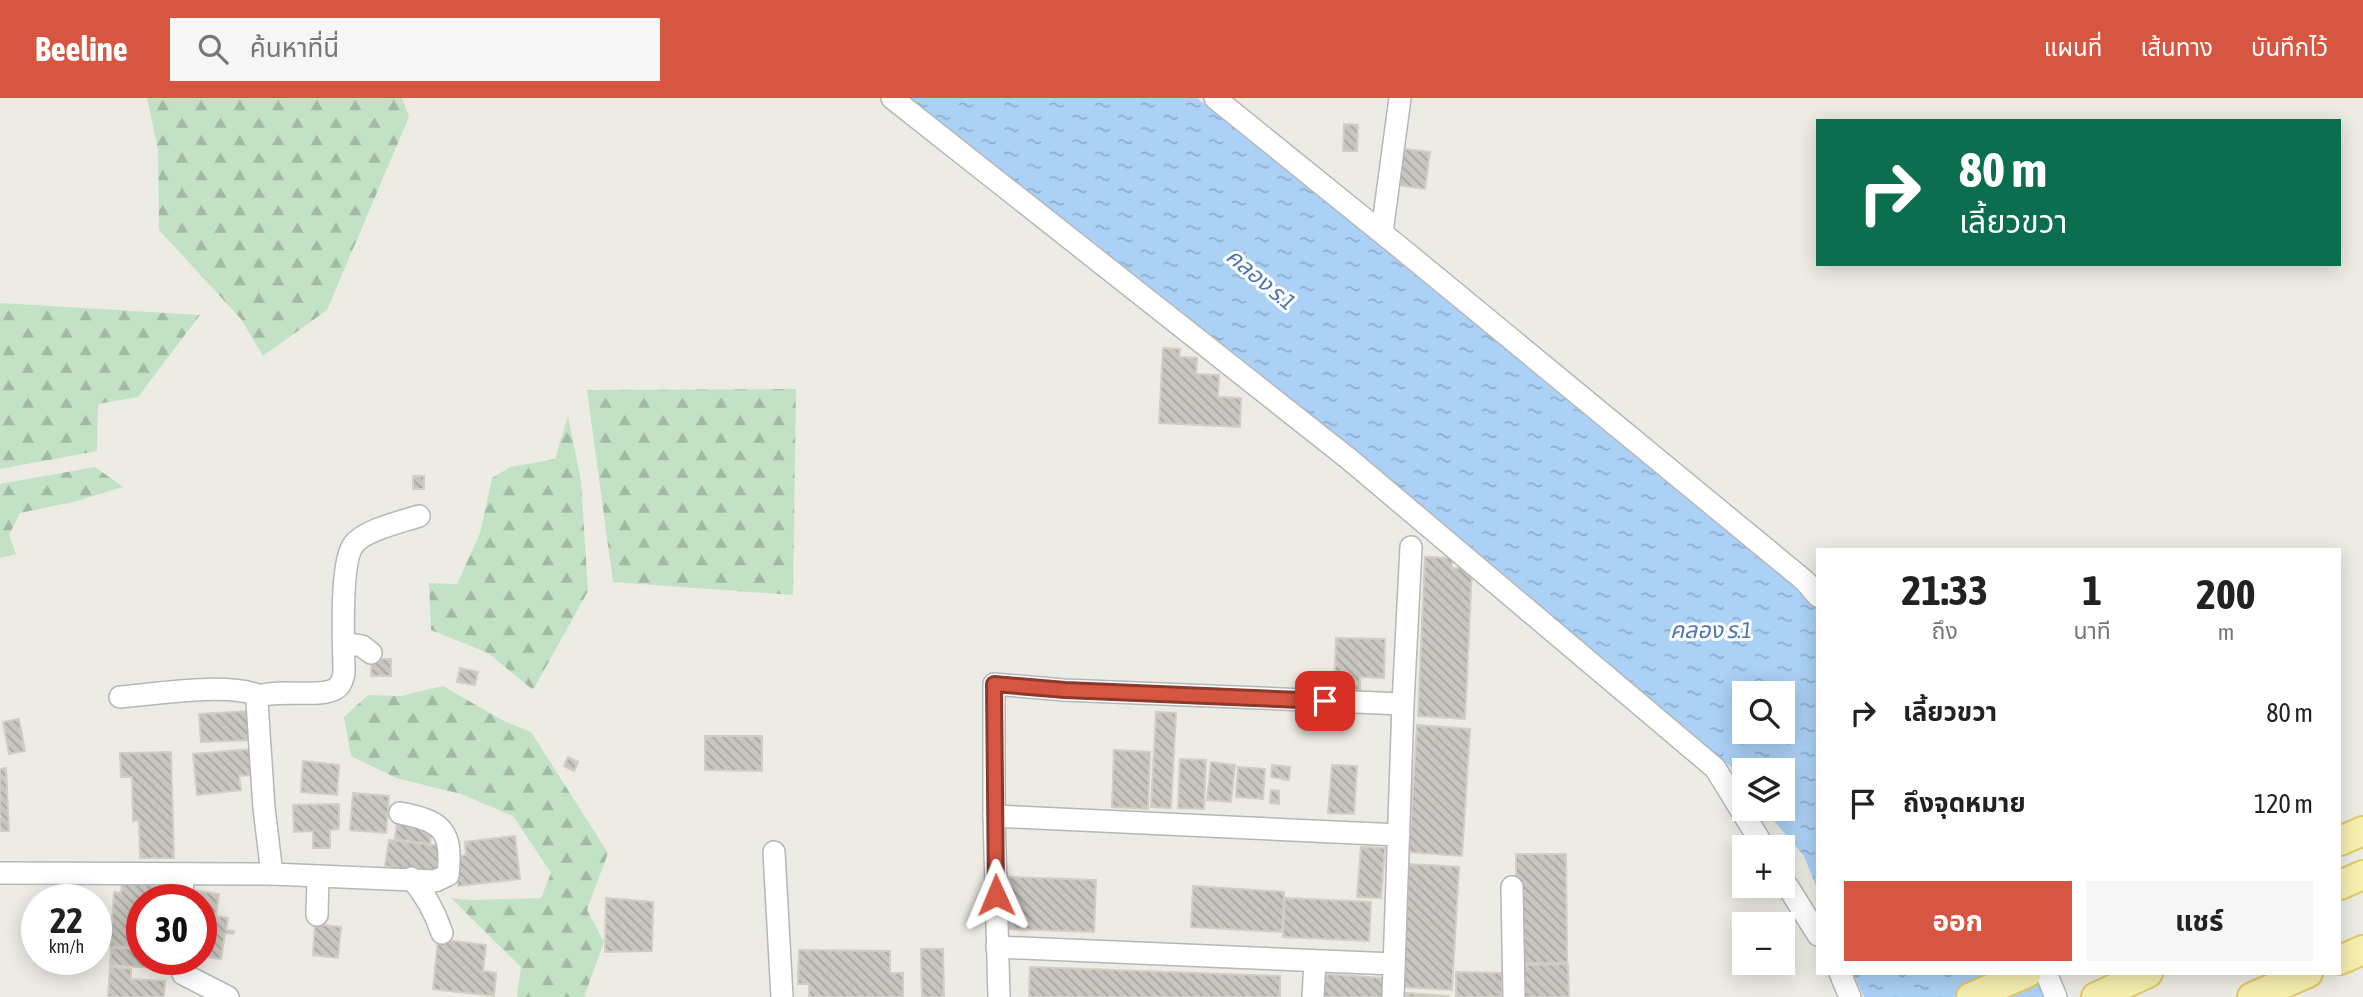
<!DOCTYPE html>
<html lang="th">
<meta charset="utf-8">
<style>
body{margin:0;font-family:"Asap Condensed","Noto Sans Thai",sans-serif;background:#f6f6f6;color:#222;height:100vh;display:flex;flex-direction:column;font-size:26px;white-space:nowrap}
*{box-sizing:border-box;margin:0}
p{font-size:23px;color:#767676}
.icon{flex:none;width:38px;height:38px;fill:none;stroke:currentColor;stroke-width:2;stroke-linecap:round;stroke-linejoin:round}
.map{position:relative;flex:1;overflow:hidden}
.drawer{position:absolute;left:1816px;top:450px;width:525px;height:427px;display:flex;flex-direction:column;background:#fff;border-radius:0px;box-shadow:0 4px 18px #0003}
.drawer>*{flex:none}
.hud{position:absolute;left:1816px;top:21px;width:525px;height:147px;border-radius:0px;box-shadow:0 4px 18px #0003;background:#0b6e4f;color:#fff;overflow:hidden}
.controls{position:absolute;left:1732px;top:583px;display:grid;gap:14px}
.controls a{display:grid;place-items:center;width:63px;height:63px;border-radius:0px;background:#fff;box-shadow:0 4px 18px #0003;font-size:35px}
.speed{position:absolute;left:21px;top:786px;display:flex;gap:14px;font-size:35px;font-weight:700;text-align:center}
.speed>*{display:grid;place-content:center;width:91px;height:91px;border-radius:50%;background:#fff;box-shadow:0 4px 18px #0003;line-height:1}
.speed small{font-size:18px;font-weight:400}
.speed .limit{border:10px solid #d22;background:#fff;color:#111}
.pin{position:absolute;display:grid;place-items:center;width:60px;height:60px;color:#fff;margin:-30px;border-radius:14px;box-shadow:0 4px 10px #0006}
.me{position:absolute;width:77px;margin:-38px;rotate:359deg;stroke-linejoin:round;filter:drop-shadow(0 0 5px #0008)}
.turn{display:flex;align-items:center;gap:24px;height:147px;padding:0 28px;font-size:32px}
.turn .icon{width:91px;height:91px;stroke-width:2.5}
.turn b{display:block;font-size:49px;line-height:60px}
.eta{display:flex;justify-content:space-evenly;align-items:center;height:119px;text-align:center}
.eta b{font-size:42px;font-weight:700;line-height:49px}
.cta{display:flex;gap:14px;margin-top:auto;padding:14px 28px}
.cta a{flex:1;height:80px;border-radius:0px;background:#d75641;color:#fff;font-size:28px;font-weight:700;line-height:80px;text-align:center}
.cta a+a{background:#f6f6f6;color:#222}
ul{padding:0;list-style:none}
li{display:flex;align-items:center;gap:21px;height:91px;padding:0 28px}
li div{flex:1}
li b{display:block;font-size:26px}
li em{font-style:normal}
header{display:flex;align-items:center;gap:42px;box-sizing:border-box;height:98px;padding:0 35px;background:#d75641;color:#fff}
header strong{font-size:33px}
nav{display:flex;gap:38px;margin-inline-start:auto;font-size:24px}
.search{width:490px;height:63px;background:#f6f6f6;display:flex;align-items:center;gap:18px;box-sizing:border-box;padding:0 24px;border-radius:0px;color:#767676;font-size:26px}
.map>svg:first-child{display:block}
</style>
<header>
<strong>Beeline</strong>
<div class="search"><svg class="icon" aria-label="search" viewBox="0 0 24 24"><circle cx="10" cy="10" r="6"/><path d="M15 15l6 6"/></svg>ค้นหาที่นี่</div>
<nav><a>แผนที่</a><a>เส้นทาง</a><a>บันทึกไว้</a></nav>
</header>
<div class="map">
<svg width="2363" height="899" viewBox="0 0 2363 899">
<defs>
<pattern id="forest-firs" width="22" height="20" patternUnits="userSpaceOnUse" patternTransform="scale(1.75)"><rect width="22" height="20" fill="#c3e2c5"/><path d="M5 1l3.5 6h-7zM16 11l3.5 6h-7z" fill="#a2baa4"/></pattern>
<pattern id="water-ripples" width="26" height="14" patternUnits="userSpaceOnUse" patternTransform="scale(1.75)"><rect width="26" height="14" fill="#abd1f6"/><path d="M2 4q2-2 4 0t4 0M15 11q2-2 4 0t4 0" fill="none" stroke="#8eadcb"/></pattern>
<pattern id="building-back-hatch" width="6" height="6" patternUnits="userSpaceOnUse" patternTransform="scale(1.75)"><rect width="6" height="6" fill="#c9c6c1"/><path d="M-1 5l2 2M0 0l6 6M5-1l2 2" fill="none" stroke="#a6a4a0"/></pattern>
</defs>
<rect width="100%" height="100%" fill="#edece4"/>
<!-- forest -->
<g fill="url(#forest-firs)">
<polygon points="147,0 402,0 409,19 327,212 263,258 241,221 159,132 158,52"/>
<polygon points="0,205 200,217 138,299 98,306 97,353 0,371"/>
<polygon points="796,291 793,497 613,484 587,292"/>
<polygon points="568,318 581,383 588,493 533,592 488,555 431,532 429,485 457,486 480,435 492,380 510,369 555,361"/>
<polygon points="95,369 123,389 73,404 20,415 9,437 16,456 0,460 0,386"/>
<polygon points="443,588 502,622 531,634 608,755 587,812 604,844 584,899 517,899 521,869 451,800 472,802 541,800 551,775 513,718 461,696 396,680 351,658 344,619 368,597 401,598"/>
</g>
<!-- water -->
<g fill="url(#water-ripples)" fill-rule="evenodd">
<path d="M 908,0 L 1197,0 L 1806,494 L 1818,508 L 1818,793 L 1804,758 L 1764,711 L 1783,710 L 1783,672 L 1745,672 L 1745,687 L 1729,667 ZM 1745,595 L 1783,595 L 1783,634 L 1745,634 Z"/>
<polygon points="1853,875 2046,875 2056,899 1864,899"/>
</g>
<!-- building -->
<g fill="url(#building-back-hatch)" stroke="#d1cec3" stroke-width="2">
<polygon points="1344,26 1358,27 1357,53 1343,53"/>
<polygon points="1399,50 1430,54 1425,91 1395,87"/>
<polygon points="1163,250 1180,251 1179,259 1197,260 1196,276 1219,277 1218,299 1241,300 1240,329 1159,325"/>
<rect x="413" y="378" width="11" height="13"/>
<polygon points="1425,459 1452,460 1452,470 1472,471 1465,621 1418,618"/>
<polygon points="1336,540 1385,541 1384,580 1360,579 1360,592 1334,592"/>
<polygon points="372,561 391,561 391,578 371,578"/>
<polygon points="460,570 478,574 475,587 457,584"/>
<polygon points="249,613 250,642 201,644 199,616"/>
<polygon points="1156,614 1176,615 1171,710 1151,709"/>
<polygon points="19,621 25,653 9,656 3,624"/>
<polygon points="1417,627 1470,631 1462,758 1409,754"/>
<polygon points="705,638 762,638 762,673 705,672"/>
<polygon points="252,651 255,677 239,678 241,692 197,697 193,656"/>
<polygon points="1114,652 1150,654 1148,711 1112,709"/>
<polygon points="171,654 174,760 140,760 139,722 133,723 132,679 121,679 120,655"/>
<polygon points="568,659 578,664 574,673 564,668"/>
<polygon points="1180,661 1206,662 1204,711 1178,710"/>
<polygon points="303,663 339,667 337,697 301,694"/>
<polygon points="1211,664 1235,667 1231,704 1207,702"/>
<polygon points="1272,667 1290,669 1289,682 1271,679"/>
<polygon points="1332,667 1357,668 1354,716 1328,715"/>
<polygon points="1238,669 1265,671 1263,701 1236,699"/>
<polygon points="6,670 9,733 0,733 0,671"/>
<polygon points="1271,692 1279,693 1279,706 1270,705"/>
<polygon points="353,695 389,698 386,735 350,732"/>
<polygon points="339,706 339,731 330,732 330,750 313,750 313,733 294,734 293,707"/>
<polygon points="397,725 432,730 430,746 395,741"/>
<polygon points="515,738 520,781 458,788 455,759 466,757 465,744"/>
<polygon points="389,742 441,748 437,776 385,768"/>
<polygon points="1361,749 1385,750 1381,800 1357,799"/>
<polygon points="1516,756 1566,756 1567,865 1516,865"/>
<polygon points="1409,766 1459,769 1452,892 1403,889"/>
<polygon points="122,779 156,781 154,802 142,802 142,850 110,848 114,794 121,795"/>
<polygon points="1008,779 1096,782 1094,834 1007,831"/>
<polygon points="1193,788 1284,794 1282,834 1191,829"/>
<polygon points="193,792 219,796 216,818 228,820 226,832 234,833 233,836 225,835 221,861 201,858 201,802 192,802"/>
<polygon points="606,800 653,804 652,853 605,854"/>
<polygon points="1285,800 1371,804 1369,843 1283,839"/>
<polygon points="315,826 341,829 338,860 313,857"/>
<polygon points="438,841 486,847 483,873 496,875 494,898 433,891"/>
<polygon points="111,850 142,851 142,861 172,861 171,871 110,867"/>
<polygon points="921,851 943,851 944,899 922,899"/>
<polygon points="799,852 890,853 890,875 903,875 903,899 809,899 809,886 798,886"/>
<polygon points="1568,866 1569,899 1520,899 1519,867"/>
<polygon points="110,869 131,871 131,881 165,883 164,899 108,899"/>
<polygon points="1030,869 1280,878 1280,899 1029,899"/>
<polygon points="1456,874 1502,875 1502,899 1456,899"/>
<polygon points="1324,876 1383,880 1382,899 1323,899"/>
<polygon points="1406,895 1448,898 1447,899 1406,899"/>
</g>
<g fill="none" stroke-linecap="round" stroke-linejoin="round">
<defs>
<g id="minor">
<polyline points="892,0 1349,361 1715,670 1764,749"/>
<polyline points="1215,0 1408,156 1805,483 1818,498"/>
<polyline points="1382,134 1400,0"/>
<polyline points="344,545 362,548 371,555"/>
<path d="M 120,599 C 156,596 229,584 260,598"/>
<polyline points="994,718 1399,737"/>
<polyline points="774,754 782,899"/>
<path d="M 0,775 L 272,776 L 435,783 L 448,777 C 453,732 442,723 400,715"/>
<path d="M 272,776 L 264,710 L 257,604 L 260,598 C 281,591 320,600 335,591 C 341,588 342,582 344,576 C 344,549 339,464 354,446 C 365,432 401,424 419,418"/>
<path d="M 411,780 C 426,797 435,814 442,835"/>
<polyline points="1783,781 1818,837"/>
<polyline points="1512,789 1514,899"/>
<polyline points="181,802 184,776"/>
<polyline points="317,817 318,778"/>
<polyline points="997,849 1394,866"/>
<polyline points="180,861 183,876 228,899"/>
<polyline points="1840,875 1850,899"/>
<polyline points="2046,875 2056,899"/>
<polyline points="999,899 994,718 994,586 1064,592 1403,606"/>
<polyline points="1313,899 1315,863"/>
<polyline points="1393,899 1403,606 1411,449"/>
</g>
<g id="major">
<polyline points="2340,743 2363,733"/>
<polyline points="2340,787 2363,777"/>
<polyline points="2340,862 2363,852"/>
<polyline points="1971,899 2027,875"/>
<polyline points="2096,899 2148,875"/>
<polyline points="2252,899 2308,875"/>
</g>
</defs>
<!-- minor casing -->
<use href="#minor" stroke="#b4b6ba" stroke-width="24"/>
<!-- major casing -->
<use href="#major" stroke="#e2c868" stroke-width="32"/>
<!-- minor -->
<use href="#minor" stroke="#fff" stroke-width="21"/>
<!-- major -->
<use href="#major" stroke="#f6efb0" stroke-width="28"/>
</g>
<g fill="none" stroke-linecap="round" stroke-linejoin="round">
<defs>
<polyline id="route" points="996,797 994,586 1065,592 1325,603"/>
</defs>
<!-- route casing -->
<use href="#route" stroke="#8c382a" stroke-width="18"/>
<!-- route -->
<use href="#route" stroke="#d75641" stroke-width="12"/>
</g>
<g text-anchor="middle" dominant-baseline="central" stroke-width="6" stroke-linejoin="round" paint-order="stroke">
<!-- water labels -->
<g font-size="23" font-style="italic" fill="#4e77af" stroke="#fff">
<text transform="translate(1261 181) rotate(40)">คลอง ร.1</text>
<text x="1711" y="532">คลอง ร.1</text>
</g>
</g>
</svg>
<div class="controls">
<a><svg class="icon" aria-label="search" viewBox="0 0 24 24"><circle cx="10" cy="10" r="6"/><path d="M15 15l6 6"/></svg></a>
<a><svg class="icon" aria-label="layers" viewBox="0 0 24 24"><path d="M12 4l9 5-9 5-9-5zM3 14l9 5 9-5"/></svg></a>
<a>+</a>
<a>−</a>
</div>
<div class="speed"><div>22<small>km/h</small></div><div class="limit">30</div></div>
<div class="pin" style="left:1325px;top:603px;background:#d93025"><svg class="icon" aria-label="arrive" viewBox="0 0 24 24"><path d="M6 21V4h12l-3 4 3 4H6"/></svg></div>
<svg class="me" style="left:996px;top:797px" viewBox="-20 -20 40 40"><path d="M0-17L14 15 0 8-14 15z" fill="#d75641" stroke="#fff" stroke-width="4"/></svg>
<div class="hud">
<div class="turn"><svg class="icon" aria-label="right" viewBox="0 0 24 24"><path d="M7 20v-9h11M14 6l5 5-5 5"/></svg><div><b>80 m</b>เลี้ยวขวา</div></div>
</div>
<section class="drawer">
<div class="eta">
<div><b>21:33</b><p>ถึง</p></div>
<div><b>1</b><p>นาที</p></div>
<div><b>200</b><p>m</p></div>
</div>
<ul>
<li><svg class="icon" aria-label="right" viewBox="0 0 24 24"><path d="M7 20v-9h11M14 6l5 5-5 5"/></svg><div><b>เลี้ยวขวา</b></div><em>80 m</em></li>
<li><svg class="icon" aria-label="arrive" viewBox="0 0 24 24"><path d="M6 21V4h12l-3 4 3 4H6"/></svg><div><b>ถึงจุดหมาย</b></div><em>120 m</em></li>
</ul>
<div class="cta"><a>ออก</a><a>แชร์</a></div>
</section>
</div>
